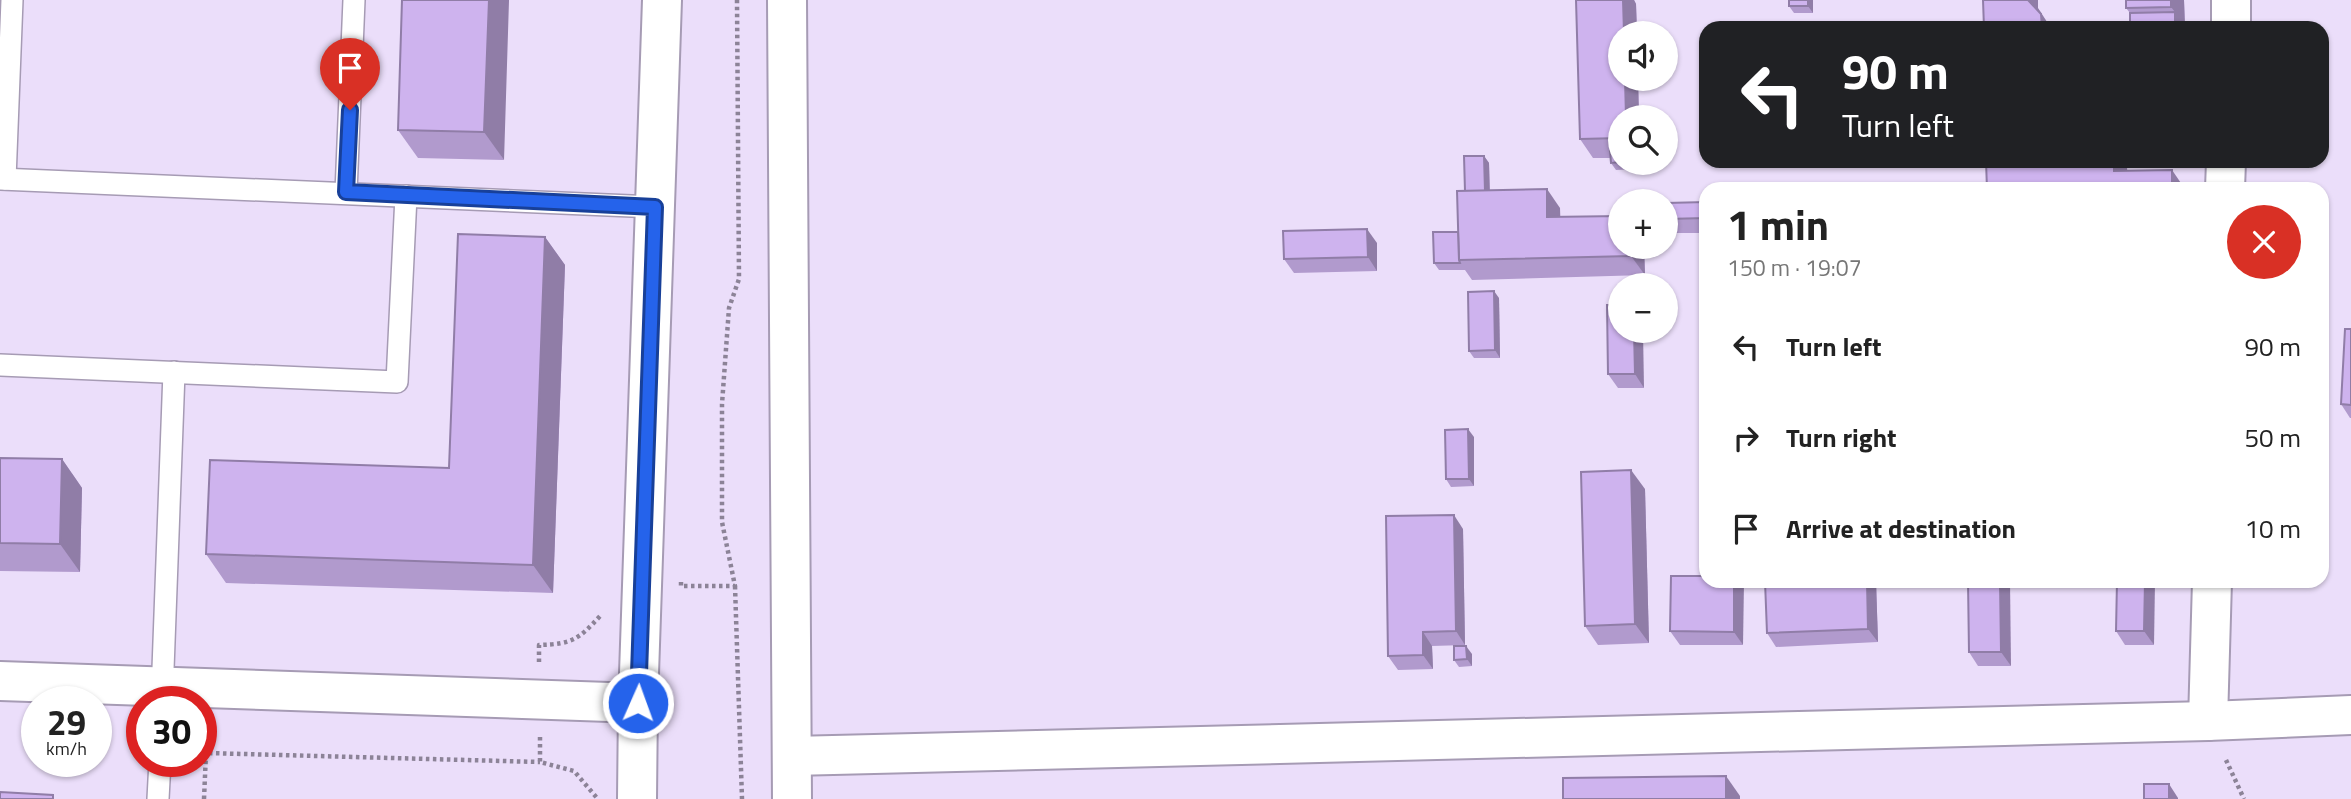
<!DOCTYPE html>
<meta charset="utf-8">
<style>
body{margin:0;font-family:"Titillium Web",sans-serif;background:#f2f2f2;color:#222;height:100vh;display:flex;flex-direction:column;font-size:26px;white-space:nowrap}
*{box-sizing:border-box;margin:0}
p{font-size:23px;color:#767676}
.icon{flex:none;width:38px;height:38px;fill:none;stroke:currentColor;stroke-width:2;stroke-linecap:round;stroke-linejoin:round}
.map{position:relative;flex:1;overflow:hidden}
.drawer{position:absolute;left:1699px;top:182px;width:630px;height:406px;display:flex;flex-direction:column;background:#fff;border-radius:21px;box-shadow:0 2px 5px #0004}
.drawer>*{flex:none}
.guide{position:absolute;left:1699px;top:21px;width:630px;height:147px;border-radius:21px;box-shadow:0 2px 5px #0004;background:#202124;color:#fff;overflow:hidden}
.buttons{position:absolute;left:1608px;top:21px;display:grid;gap:14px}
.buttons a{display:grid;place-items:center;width:70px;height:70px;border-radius:50%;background:#fff;box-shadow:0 2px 5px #0004;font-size:35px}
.speed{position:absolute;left:21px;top:686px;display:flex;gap:14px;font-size:35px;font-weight:700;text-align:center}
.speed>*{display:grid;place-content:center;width:91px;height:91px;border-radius:50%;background:#fff;box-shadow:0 2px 5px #0004;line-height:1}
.speed small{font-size:18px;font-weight:400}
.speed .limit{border:10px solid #d22;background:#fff;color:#111}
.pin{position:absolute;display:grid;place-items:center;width:60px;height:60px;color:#fff;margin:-72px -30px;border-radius:50% 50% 50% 0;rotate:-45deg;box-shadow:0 0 7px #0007}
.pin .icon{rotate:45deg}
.me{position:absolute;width:77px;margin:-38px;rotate:2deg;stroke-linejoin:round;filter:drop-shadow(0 0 5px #0008)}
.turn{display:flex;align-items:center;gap:24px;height:147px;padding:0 28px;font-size:32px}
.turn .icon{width:91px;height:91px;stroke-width:2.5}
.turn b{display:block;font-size:49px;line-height:60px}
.round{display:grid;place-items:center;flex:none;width:74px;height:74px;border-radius:37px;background:#f2f2f2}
.headline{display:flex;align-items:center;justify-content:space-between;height:119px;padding:0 28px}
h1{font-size:42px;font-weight:700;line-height:52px}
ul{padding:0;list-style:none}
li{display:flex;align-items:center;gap:21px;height:91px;padding:0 28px}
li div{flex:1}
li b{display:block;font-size:26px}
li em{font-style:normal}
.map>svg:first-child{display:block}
</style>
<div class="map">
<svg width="2351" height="799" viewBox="0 0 2351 799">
<rect width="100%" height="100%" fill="#ebdefa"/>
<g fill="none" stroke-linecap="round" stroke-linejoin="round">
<defs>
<g id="lane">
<polyline points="0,179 655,207"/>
<polyline points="5,179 12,0"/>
<polyline points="346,192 354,0"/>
<polyline points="0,365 397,382 406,196"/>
<polyline points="162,696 174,372"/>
<polyline points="158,799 160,761"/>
</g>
<g id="street">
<polyline points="2231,28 2231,0"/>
<polyline points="2225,189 2226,161"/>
<polyline points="0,681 638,703"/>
<polyline points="2208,721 2212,581"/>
<polyline points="792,756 2208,721 2351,715"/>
<polyline points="637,799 638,703 662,0"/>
</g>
<polyline id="secondary" points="787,0 792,799"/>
</defs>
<!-- lane casing -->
<use href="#lane" stroke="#a69bb4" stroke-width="24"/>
<!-- street casing -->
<use href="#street" stroke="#a69bb4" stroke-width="42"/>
<!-- secondary casing -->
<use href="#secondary" stroke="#a69bb4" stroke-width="42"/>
<!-- path -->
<g stroke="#8c8397" stroke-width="4.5" stroke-dasharray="3.5 3.5" stroke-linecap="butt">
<polyline points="681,582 681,586 735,586 722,522 722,404 729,308 739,279 737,0"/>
<polyline points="735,586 742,799"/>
<path d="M 539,662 L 539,645 C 573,644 579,639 601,615"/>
<polyline points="540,737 540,762 574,771 597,798"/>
<polyline points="2226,760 2244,799"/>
<polyline points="204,799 206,753 540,762"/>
</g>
<!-- lane -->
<use href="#lane" stroke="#fff" stroke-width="21"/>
<!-- street -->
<use href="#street" stroke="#fff" stroke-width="38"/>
<!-- secondary -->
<use href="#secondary" stroke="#fff" stroke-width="38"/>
</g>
<!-- wall -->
<g fill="#b19acd">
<polygon points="402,0 504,160 418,158 398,130"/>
<polygon points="1576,0 1634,0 1636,4 1637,33 1620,33 1620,79 1638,79 1639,117 1620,117 1620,163 1640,163 1640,169 1616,170 1611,163 1610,158 1593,158 1580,139"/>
<polygon points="1813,0 1813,13 1794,13 1789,6"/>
<polygon points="2184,0 2185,28 2130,28 2130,13 2126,8"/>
<polygon points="1484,156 1489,163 1490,190 1560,208 1560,217 1644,247 1645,275 1472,280 1465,270 1439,270 1434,263 1458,232"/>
<polygon points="1706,202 1706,233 1666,233 1666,203"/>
<polygon points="545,237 565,265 553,593 226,583 206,554 449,468"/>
<polygon points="1377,243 1377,271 1294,273 1284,259"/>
<polygon points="1499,298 1500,358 1474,358 1469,351"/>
<polygon points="1607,305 1644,388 1618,388 1608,374"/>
<polygon points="2341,404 2351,405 2351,418 2350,418"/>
<polygon points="1474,437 1474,486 1451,487 1446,479"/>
<polygon points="0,458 62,459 82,488 80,572 0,571"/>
<polygon points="1645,489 1649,643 1598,645 1585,626"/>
<polygon points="1463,529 1465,645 1432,646 1433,669 1398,670 1388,656"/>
<polygon points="1706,576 1743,645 1680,645 1670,631"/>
<polygon points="1876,581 1878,642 1776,647 1767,633"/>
<polygon points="1968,581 2011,666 1978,666 1969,652"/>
<polygon points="2117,581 2154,645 2125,645 2116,631"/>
<polygon points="1472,654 1472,666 1459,667 1454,660"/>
</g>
<!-- shaded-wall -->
<g fill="#907da7">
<polygon points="489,0 509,0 504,160 484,132"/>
<polygon points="1623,0 1634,0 1636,4 1637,33 1624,33"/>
<polygon points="1808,0 1813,0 1813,13 1808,6"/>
<polygon points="2028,0 2038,0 2038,8 2051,28 2042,28"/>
<polygon points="2171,0 2184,0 2185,28 2175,28 2175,12 2171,7"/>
<polygon points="1625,79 1638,79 1639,117 1626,117"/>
<polygon points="1484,156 1489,163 1490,210 1485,202"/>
<polygon points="2114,161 2124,161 2127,166 2128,189 2114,171"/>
<polygon points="2172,170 2185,189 2172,189"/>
<polygon points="1547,189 1560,208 1561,237 1547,217"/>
<polygon points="1367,229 1377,243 1377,271 1368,257"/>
<polygon points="545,237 565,265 553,593 533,565"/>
<polygon points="1631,247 1644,247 1645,275 1631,256"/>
<polygon points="1494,291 1499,298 1500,358 1495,350"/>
<polygon points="1634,331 1643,331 1644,388 1635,374"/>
<polygon points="1468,429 1474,437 1474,486 1469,479"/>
<polygon points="62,459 82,488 80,572 60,544"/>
<polygon points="1631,470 1645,489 1649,643 1635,624"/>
<polygon points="1454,515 1463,529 1465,645 1456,631"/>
<polygon points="1734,581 1744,581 1743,645 1734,632"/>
<polygon points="1867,581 1876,581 1878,642 1868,629"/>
<polygon points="2000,581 2010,581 2011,666 2001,652"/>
<polygon points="2145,581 2155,581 2154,645 2144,631"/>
<polygon points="1423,632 1432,646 1433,669 1423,655"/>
<polygon points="1466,646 1472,654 1472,666 1467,659"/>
<polygon points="1726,776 1740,796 1740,799 1726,799"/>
<polygon points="2169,784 2178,798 2178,799 2169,799"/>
</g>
<!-- building -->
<g fill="#ceb3ee" stroke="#907da7" stroke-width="2">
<polygon points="402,0 489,0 484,132 398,130"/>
<polygon points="1576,0 1623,0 1624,33 1620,33 1620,79 1625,79 1626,117 1620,117 1620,138 1580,139"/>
<rect x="1789" y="0" width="19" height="6"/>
<polygon points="1983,0 2028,0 2041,14 2042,28 1984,28"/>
<polygon points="2126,0 2171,0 2171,7 2126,8"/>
<polygon points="2175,12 2175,28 2130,28 2130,13"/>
<polygon points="1610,151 1620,151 1620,162 1611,163"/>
<polygon points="1464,156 1484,156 1485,191 1465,191"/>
<polygon points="1986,161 2114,161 2114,171 2172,170 2172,189 1987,189"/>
<polygon points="1547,189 1547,217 1620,216 1620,247 1631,247 1631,256 1459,260 1457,191"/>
<polygon points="1706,202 1706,218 1666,219 1666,203"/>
<polygon points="1367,229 1368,257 1284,259 1283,231"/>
<polygon points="1433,232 1458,232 1459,260 1460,263 1434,263"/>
<polygon points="458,234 545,237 533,565 206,554 210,460 449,468"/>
<polygon points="1494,291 1495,350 1469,351 1468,292"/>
<polygon points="1607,305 1620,305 1620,331 1634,331 1635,374 1608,374"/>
<polygon points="2345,329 2351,329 2351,405 2341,404"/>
<polygon points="1468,429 1469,479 1446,479 1445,430"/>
<polygon points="0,458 62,459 60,544 0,543"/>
<polygon points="1631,470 1635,624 1585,626 1581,472"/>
<polygon points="1454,515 1456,631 1423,632 1423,655 1388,656 1386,516"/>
<polygon points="1671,576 1706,576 1706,581 1734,581 1734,632 1670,631"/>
<polygon points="1765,581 1867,581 1868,629 1767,633"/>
<polygon points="1968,581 2000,581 2001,652 1969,652"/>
<polygon points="2117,581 2145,581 2144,631 2116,631"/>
<polygon points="1454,646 1466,646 1467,659 1454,660"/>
<polygon points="1726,776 1726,799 1563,799 1563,778"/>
<rect x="2144" y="784" width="25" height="15"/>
<polygon points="0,792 53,795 53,799 0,799"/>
</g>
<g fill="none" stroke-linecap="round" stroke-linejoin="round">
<defs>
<polyline id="route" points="350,110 346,192 655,207 638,703"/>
</defs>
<!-- route casing -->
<use href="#route" stroke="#184099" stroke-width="18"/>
<!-- route -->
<use href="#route" stroke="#2563eb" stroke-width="12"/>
</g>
</svg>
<div class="buttons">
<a><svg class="icon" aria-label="sound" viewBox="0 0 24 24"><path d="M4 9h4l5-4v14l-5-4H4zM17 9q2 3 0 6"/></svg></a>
<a><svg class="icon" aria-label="search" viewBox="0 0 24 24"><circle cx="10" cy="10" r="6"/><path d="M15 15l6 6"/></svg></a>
<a>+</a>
<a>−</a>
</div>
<div class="speed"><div>29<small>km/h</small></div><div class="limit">30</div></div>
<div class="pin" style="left:350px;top:110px;background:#d93025"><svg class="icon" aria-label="arrive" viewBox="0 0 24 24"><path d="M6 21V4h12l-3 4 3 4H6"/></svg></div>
<svg class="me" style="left:638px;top:703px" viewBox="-20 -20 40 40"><circle r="17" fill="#2563eb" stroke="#fff" stroke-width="3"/><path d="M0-11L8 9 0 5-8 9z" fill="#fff"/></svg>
<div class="guide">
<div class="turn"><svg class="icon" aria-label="left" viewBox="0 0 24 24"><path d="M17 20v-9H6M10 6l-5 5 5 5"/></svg><div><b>90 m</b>Turn left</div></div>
</div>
<section class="drawer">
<div class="headline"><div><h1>1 min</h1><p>150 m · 19:07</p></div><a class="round" style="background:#d93025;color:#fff"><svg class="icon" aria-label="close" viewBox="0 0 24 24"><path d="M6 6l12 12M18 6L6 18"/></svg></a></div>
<ul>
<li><svg class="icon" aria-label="left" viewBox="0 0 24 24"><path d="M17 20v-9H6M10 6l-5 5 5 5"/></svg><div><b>Turn left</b></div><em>90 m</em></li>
<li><svg class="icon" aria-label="right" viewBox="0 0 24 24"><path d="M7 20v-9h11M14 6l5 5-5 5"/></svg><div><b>Turn right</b></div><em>50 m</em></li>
<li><svg class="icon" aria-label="arrive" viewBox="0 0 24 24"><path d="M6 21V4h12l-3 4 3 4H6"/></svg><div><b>Arrive at destination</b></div><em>10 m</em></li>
</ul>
</section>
</div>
